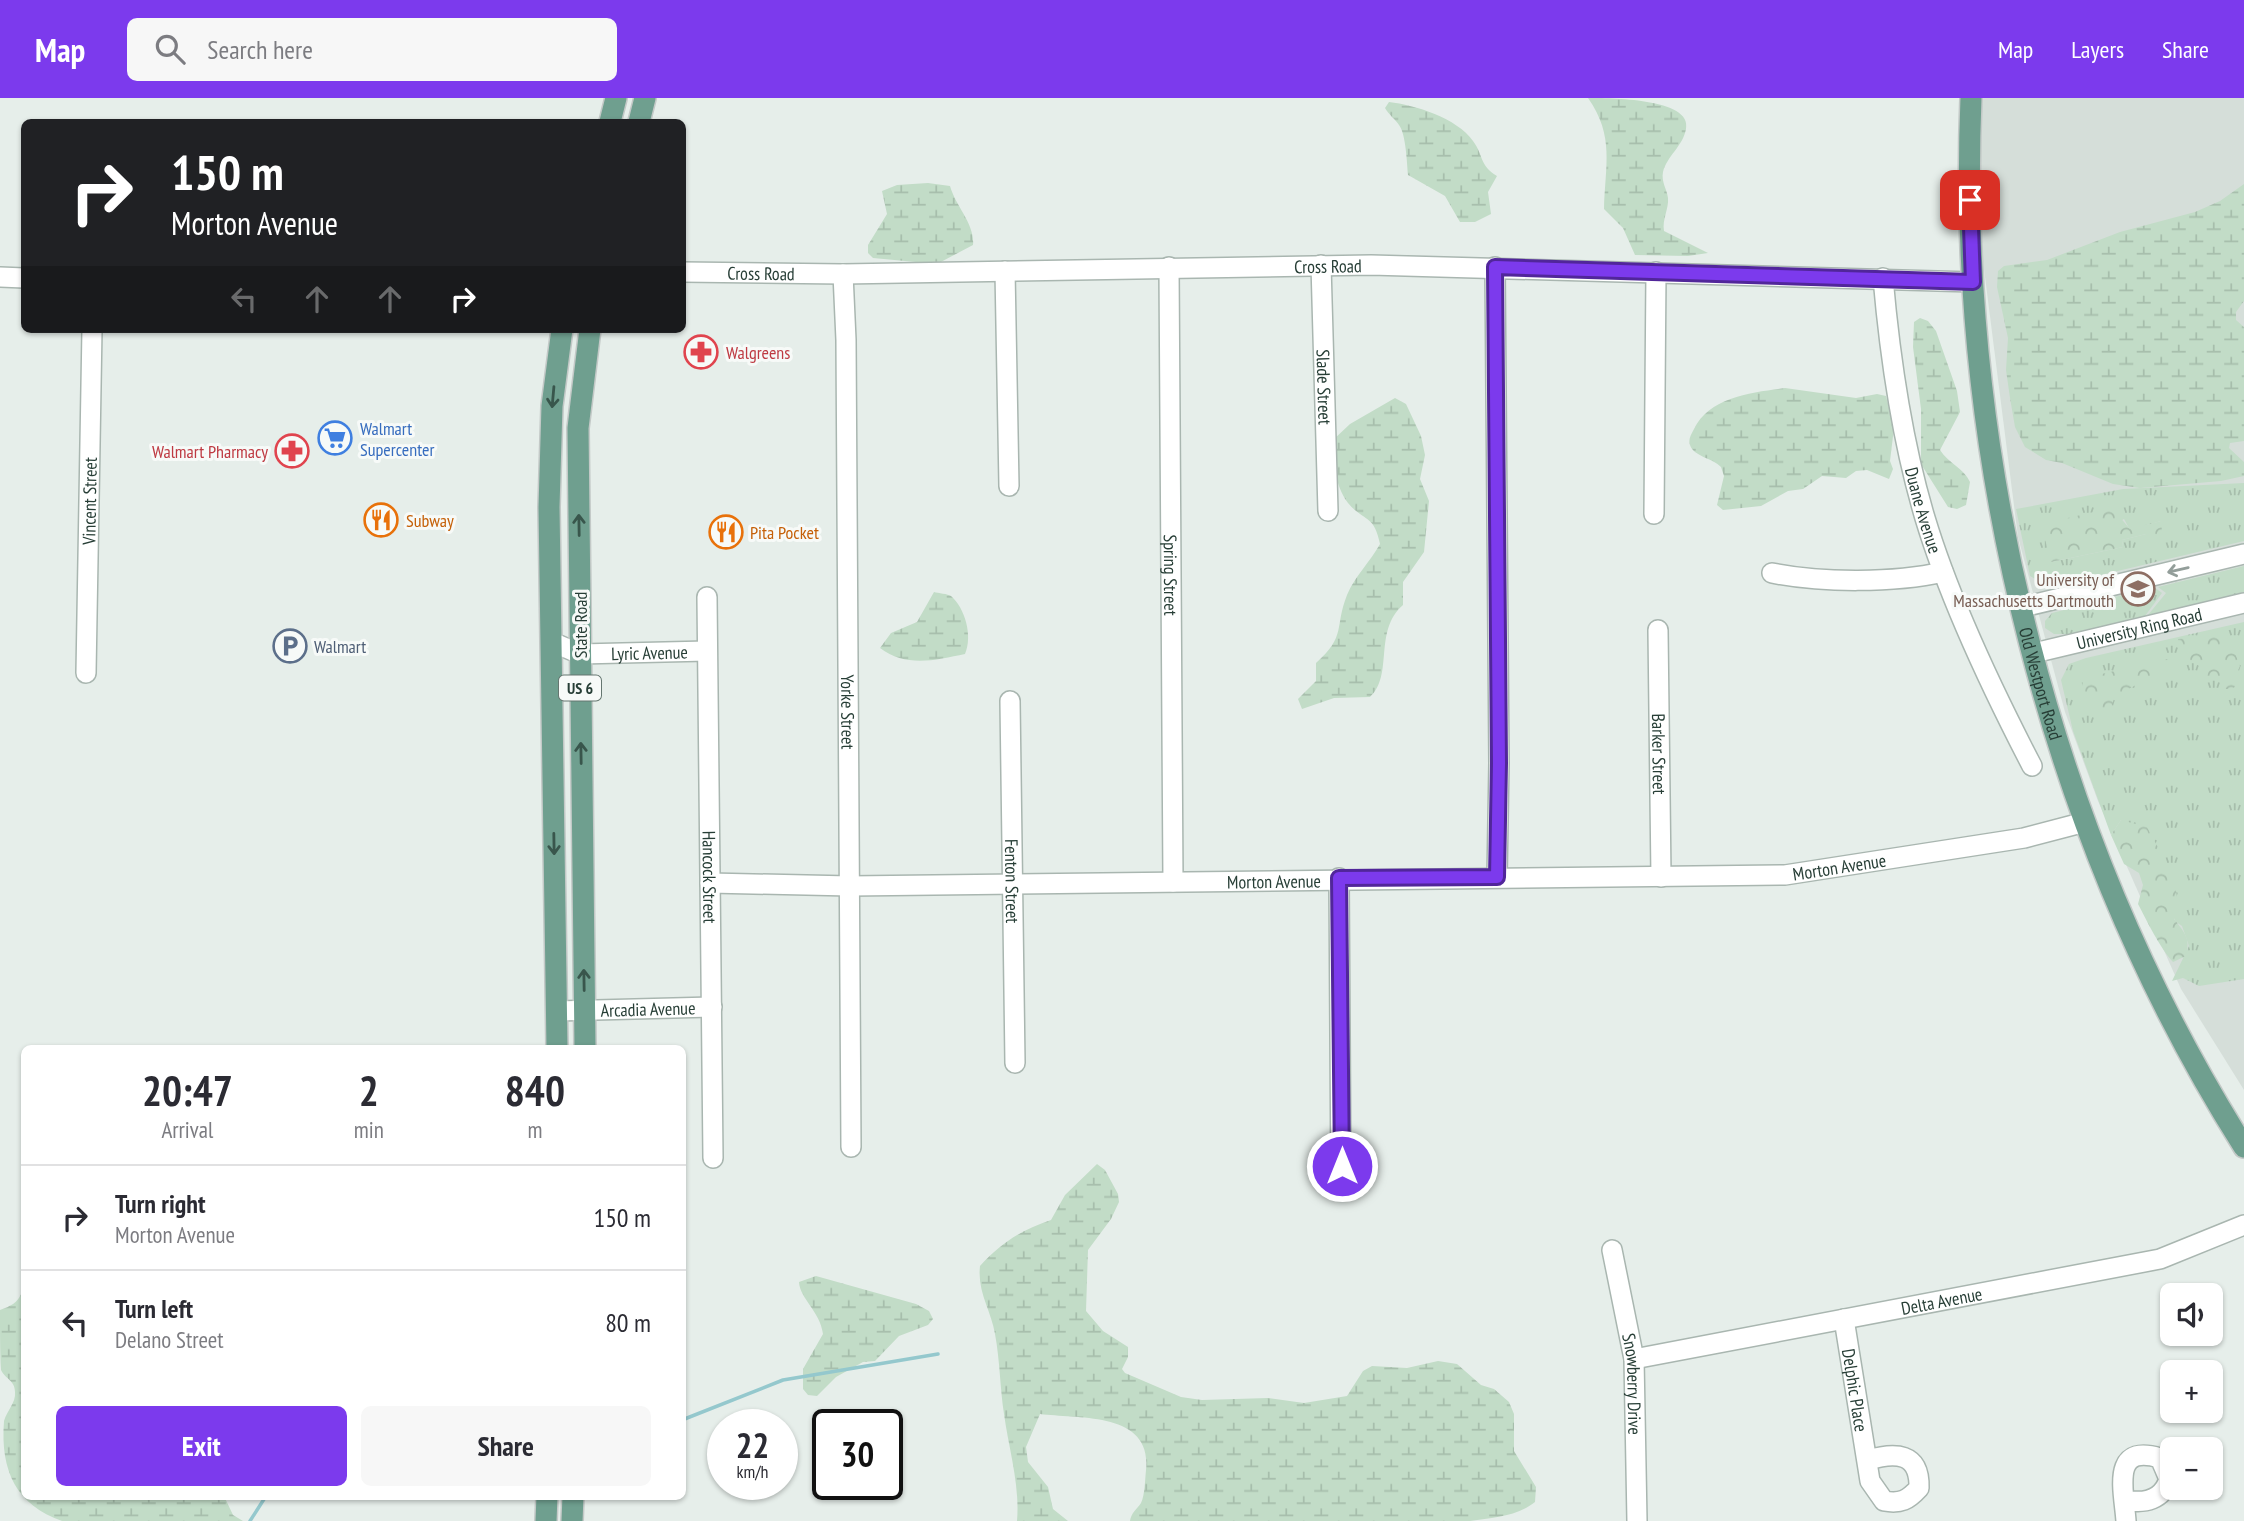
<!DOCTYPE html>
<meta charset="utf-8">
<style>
body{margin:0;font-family:"PT Sans Narrow",sans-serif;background:#f7f7f7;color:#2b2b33;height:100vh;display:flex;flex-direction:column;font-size:26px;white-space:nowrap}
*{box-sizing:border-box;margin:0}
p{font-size:23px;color:#7c7c81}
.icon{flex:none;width:38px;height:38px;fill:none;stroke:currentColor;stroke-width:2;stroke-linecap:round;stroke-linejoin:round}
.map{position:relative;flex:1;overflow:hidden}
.drawer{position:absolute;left:21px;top:947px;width:665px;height:455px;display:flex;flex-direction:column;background:#fff;border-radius:10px;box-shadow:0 2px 5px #0004}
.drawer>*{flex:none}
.top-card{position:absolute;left:21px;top:21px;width:665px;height:214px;border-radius:10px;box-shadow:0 2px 5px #0004;background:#202124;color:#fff;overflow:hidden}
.fabs{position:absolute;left:2160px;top:1185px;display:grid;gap:14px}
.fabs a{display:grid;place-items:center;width:63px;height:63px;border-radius:10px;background:#fff;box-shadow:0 2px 5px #0004;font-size:35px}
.speed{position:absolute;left:707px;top:1311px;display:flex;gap:14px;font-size:35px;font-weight:700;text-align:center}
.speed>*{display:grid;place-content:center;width:91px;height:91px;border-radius:50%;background:#fff;box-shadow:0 2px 5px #0004;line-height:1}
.speed small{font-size:18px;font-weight:400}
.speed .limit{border:4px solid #111;border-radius:10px;background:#fff;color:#111}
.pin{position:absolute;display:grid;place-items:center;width:60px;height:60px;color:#fff;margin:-30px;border-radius:14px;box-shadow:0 4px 10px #0006}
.me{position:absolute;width:77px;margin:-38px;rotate:0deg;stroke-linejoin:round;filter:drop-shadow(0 0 5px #0008)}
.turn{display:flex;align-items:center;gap:24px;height:147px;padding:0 35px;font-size:32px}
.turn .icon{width:91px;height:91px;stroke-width:2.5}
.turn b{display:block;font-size:49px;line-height:60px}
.lanes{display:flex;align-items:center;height:66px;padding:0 35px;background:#0003;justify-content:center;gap:35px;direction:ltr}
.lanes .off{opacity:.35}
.eta{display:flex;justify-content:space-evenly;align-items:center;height:119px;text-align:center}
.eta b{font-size:42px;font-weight:600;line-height:49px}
.button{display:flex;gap:14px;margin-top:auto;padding:14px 35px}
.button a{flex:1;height:80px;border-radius:10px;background:#7c3aed;color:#fff;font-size:28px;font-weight:600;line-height:80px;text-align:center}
.button a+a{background:#f7f7f7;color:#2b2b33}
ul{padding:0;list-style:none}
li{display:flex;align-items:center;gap:21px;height:105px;padding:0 35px;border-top:2px solid #e1e1e2}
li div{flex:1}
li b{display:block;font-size:26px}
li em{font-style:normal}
header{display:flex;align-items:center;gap:42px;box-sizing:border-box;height:98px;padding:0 35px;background:#7c3aed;color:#fff}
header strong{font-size:33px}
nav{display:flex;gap:38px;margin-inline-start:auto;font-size:24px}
.search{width:490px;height:63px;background:#f7f7f7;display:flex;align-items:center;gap:18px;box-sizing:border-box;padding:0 24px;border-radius:10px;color:#7c7c81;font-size:26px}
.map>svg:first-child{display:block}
</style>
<header>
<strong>Map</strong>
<div class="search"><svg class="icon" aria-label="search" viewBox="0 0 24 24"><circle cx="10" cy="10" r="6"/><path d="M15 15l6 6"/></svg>Search here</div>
<nav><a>Map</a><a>Layers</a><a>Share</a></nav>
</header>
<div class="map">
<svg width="2244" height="1423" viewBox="0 0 2244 1423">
<defs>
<pattern id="grass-tufts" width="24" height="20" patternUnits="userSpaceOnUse" patternTransform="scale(1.75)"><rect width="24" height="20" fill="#c2dcc7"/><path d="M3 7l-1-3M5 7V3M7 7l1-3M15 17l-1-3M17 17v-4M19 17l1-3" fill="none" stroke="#a7beac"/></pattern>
<pattern id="forest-crowns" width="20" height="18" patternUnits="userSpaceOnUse" patternTransform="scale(1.75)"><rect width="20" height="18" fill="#c2dcc7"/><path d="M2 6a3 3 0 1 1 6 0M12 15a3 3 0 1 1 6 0" fill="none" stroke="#a7beac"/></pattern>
<pattern id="wetland-marsh" width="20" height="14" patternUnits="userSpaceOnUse" patternTransform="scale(1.75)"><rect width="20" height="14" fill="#c2dcc7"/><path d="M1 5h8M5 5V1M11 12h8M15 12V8" fill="none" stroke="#a7beac"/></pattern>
</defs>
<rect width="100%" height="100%" fill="#e6eeea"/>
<!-- built -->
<polygon fill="#d5ded9" points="1983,0 2244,0 2244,992 2181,891 2098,703 2065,614 2018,439 1983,163 1979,31"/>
<!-- grass -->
<g fill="url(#grass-tufts)" fill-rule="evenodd">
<path d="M 2244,385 L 2244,443 L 2063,486 L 2046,487 L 2030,478 L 2016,411 L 2123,391 ZM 2124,421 L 2130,432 L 2161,423 L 2146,436 L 2122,442 L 2123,449 L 2051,464 Z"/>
<polygon points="2244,468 2244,494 2148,517 2166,495 2158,489"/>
<polygon points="2154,489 2162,495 2145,518 2068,536 2054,536 2045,530 2045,523 2052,515"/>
<polygon points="2244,524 2244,881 2199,888 2183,880 2172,883 2189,848 2182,828 2176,824 2121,722 2111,737 2073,633 2061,582 2069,566 2086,560"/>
</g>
<!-- forest -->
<g fill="url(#forest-crowns)">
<polygon points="2112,410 2130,431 2161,423 2162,434 2147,443 2146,436 2122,442 2123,449 2051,464 2041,426"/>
<polygon points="2228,537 2240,568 2236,577 2239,583 2233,591 2226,591 2218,581 2209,583 2201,569 2180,557 2178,541"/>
<path d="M 2172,560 L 2175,569 L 2171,579 L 2136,587 L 2115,598 L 2109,615 C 2089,612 2077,600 2084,580 Z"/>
<path d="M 2121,722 L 2147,729 C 2159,753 2187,793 2174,821 C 2184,834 2191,840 2186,858 L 2173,864 C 2160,850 2147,823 2138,806 L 2143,787 L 2139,775 L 2124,766 L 2111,737 Z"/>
</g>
<!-- wetland -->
<g fill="url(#wetland-marsh)">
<path d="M 1588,0 C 1608,0 1693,0 1686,31 C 1683,48 1667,58 1663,74 C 1661,84 1667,91 1668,100 C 1669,111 1662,121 1664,133 L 1708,155 L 1688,158 L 1635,157 L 1623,130 L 1604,111 C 1605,68 1615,38 1588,0 Z"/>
<path d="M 1389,4 C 1415,7 1457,20 1473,43 C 1484,58 1479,67 1497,78 L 1488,94 L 1491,116 L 1475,124 L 1460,124 L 1445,98 L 1408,77 C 1407,66 1406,36 1399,27 C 1395,21 1389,17 1385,10 Z"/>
<path d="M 928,85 L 950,88 C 956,109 975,126 973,147 L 937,166 L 873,160 L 868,155 L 868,147 L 887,116 L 882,93 L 897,87 Z"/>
<polygon points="2244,86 2244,203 2236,214 2236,222 2244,229 2244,343 2230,345 2229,350 2244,364 2244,378 2221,383 2140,390 2113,386 2062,365 2046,362 2025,349 2015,329 2010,300 2006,272 2008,240 1997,189 1998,173 2004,168 2047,162 2120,134 2195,114 2220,103"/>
<path d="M 1920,220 L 1928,223 L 1936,233 L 1957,293 L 1960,314 L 1940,352 C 1948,365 1964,370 1970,384 L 1966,407 L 1957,411 L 1948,409 L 1921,366 L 1921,311 L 1913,249 L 1914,224 Z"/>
<path d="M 1785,290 L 1856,300 L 1877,296 L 1886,298 L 1894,330 L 1890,363 L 1893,371 L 1889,381 L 1867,372 L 1856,373 L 1846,380 L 1822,378 L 1803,391 L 1788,393 L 1761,408 L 1723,412 L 1717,407 L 1724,378 L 1721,369 C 1713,360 1694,359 1690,347 C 1688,341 1691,337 1694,331 C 1709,299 1753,294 1785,290 Z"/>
<path d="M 1395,300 L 1406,306 L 1421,338 L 1425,357 L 1420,381 L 1429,403 L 1424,454 L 1403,484 L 1403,507 C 1373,533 1394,577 1370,599 L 1334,600 L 1302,611 L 1298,601 L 1316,583 L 1316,565 C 1347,537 1334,530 1347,497 C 1355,478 1370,464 1380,446 C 1374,416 1364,424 1348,405 C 1334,386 1334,364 1333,342 L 1350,326 Z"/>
<path d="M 934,494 C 938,495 948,496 951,498 C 965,510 973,538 965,556 C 936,562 906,570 880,550 L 891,535 L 917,524 Z"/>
<path d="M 1097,1066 L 1105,1072 L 1118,1096 L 1119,1104 L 1111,1121 L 1088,1152 L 1086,1213 L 1103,1233 L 1128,1249 L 1128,1259 L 1122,1271 L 1125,1275 L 1181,1299 L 1202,1302 L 1268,1300 L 1304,1305 L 1347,1298 L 1363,1273 L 1372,1268 L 1407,1270 L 1438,1263 L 1457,1266 L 1481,1287 L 1494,1291 L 1509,1304 L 1514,1316 L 1514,1353 L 1536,1389 L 1535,1404 C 1516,1419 1493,1419 1470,1423 L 1130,1423 C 1131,1415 1137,1411 1141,1405 C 1145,1397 1145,1381 1146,1372 C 1153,1313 1077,1321 1040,1316 L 1026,1349 L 1028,1364 L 1048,1389 L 1053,1411 L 1068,1423 L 1017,1423 C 1020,1387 1009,1352 1004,1316 C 1000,1290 1000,1263 995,1236 C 991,1212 977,1194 980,1168 C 1001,1145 1021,1132 1051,1122 L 1065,1097 Z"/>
<path d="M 816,1178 L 916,1206 L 929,1213 L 933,1221 L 928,1227 L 899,1238 L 875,1263 L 863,1264 L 836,1279 L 817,1298 L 808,1297 L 803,1291 L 803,1271 L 823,1236 C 820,1213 800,1201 799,1184 Z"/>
<path d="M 24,1188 L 24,1398 L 224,1398 L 233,1417 L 243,1423 L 62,1423 C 17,1407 0,1374 4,1323 C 7,1312 16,1305 15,1294 C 15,1282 5,1281 1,1272 C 0,1257 0,1228 0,1212 C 15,1207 20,1202 24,1188 Z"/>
</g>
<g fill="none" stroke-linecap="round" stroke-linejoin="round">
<!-- stream -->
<g stroke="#94c8cd" stroke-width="3.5">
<polyline points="682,1322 783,1282 938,1256"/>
<polyline points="250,1423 266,1398"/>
</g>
<defs>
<g id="minor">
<path id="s1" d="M 1321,167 L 1328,413"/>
<path id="s2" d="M 1169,169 L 1173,784"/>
<polyline points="1495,169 1499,665 1497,779"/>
<polyline points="1005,173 1009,388"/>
<path id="s3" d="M 682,174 L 843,176 L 1371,167 L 1973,184"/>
<path id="s4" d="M 843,176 L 846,242 L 851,1049"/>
<polyline points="0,179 24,180"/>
<path id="s5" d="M 1883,180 C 1890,260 1902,343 1925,420 C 1950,503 1992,591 2032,668"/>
<polyline points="1654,416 1656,174"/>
<path d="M 1772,475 C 1821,485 1895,485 1943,474"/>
<path id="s6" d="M 707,499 L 713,1060"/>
<polyline points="2023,509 2244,456"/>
<path id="s7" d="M 1658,532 L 1661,779"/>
<path id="s8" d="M 552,544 L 580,556 L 707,553"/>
<path id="s9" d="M 2034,555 L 2244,505"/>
<path id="s10" d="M 86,575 L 92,231"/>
<path id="s11" d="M 1010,603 L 1015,965"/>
<polyline points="1339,780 1341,1092"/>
<path id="s12" d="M 710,785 L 850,788 L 1785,777 L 2024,740 L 2085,724"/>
<path id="s13" d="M 557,913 L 712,909"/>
<path id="s14" d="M 1612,1152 L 1634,1261 L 1637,1423"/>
<path id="s15" d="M 1844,1221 L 1870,1383 L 1884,1403 C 1901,1406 1908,1402 1919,1390 C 1920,1354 1895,1354 1868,1362"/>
<path id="s16" d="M 1634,1261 L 2160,1161 L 2244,1127"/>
<path d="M 2125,1402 C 2145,1406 2163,1402 2169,1381 L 2160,1360 C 2110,1345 2124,1393 2126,1423"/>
</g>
<g id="major">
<path id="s17" d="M 1971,0 C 1956,360 2051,743 2244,1049"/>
<polyline points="610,24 616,0"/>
<polyline points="639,24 645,0"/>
<polyline points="557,950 549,409 552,308 562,231"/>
<polyline points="585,950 578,330 590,231"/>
<polyline points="546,1423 547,1398"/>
<polyline points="572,1423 573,1398"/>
</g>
</defs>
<!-- minor casing -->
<use href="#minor" stroke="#a9b6b0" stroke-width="22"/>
<!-- major casing -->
<use href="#major" stroke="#c3c9c7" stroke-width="24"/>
<!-- minor -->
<use href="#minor" stroke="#fff" stroke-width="19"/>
<!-- major -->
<use href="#major" stroke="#6f9f8f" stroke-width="21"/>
</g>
<!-- one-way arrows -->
<defs><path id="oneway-shaft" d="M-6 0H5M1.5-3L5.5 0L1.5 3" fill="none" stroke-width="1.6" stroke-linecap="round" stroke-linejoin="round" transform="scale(1.75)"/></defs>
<g stroke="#39564c">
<use href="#oneway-shaft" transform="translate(553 299) rotate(95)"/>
<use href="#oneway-shaft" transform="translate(579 427) rotate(-91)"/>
<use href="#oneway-shaft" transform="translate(581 655) rotate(-91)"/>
<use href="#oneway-shaft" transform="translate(554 746) rotate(89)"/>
<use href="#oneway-shaft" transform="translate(584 882) rotate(-91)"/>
</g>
<use stroke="#939e9a" href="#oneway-shaft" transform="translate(2178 472) rotate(167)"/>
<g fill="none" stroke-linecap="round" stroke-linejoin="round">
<defs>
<polyline id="route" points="1342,1068 1339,780 1497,779 1499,665 1495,169 1973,184 1970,102"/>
</defs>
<!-- route casing -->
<use href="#route" stroke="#51269a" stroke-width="18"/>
<!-- route -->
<use href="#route" stroke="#7c3aed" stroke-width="12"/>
</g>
<!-- icons -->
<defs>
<symbol id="pharmacy-ring" viewBox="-11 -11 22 22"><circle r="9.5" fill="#f7faf8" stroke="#e0444e" stroke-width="1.5"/><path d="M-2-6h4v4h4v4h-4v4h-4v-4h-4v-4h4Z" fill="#e0444e"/></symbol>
<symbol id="supermarket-ring" viewBox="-11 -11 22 22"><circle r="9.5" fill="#f7faf8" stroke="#3f7fe0" stroke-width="1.5"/><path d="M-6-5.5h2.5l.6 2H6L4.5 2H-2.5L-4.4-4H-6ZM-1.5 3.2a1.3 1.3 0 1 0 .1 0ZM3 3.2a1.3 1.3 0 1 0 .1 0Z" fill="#3f7fe0"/></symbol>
<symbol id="restaurant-ring" viewBox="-11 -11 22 22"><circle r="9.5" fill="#f7faf8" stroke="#e8710a" stroke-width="1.5"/><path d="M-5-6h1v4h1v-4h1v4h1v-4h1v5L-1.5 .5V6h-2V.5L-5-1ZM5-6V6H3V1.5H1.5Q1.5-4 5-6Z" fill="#e8710a"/></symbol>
<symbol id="university-ring" viewBox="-11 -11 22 22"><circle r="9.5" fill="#f7faf8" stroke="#8d6e63" stroke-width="1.5"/><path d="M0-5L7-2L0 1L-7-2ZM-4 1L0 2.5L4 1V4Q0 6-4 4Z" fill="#8d6e63"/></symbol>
<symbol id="parking-ring" viewBox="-11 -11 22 22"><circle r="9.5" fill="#f7faf8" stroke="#5c6f8a" stroke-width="1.5"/><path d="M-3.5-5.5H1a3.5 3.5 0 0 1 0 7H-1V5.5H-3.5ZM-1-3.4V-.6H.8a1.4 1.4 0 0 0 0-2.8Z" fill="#5c6f8a"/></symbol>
</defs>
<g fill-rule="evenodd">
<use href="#pharmacy-ring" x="682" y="235" width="38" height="38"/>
<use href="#supermarket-ring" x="316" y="321" width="38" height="38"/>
<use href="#pharmacy-ring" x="273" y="334" width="38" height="38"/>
<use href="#restaurant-ring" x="362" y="403" width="38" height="38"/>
<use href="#restaurant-ring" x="707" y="415" width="38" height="38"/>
<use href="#university-ring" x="2119" y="472" width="38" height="38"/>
<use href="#parking-ring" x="271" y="529" width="38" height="38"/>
</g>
<g text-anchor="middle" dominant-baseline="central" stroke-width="6" stroke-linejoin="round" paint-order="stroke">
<!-- shield labels -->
<rect fill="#f7faf8" stroke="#657670" stroke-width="2" x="559" y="577.5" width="42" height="25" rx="5"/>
<g font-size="16" font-weight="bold" fill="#273e36">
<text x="580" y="590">US 6</text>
</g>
<!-- street labels -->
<g font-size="18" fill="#273e36" stroke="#f7faf8">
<text stroke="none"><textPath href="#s3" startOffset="646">Cross Road</textPath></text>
<text stroke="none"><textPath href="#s3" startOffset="79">Cross Road</textPath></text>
<text stroke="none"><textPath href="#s1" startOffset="122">Slade Street</textPath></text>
<text stroke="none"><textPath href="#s10" startOffset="172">Vincent Street</textPath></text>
<text stroke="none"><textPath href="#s5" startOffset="236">Duane Avenue</textPath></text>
<text stroke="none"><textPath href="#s2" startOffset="308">Spring Street</textPath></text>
<text transform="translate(580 527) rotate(-90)">State Road</text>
<text stroke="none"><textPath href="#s9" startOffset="108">University Ring Road</textPath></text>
<text stroke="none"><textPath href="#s8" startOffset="100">Lyric Avenue</textPath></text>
<text stroke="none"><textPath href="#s17" startOffset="592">Old Westport Road</textPath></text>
<text stroke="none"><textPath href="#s4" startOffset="438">Yorke Street</textPath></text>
<text stroke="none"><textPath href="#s7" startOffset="124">Barker Street</textPath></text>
<text stroke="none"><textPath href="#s12" startOffset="1130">Morton Avenue</textPath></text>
<text stroke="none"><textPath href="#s6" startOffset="280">Hancock Street</textPath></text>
<text stroke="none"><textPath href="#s12" startOffset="564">Morton Avenue</textPath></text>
<text stroke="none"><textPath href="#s11" startOffset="180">Fenton Street</textPath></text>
<text stroke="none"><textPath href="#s13" startOffset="91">Arcadia Avenue</textPath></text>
<text stroke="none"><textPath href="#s16" startOffset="313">Delta Avenue</textPath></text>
<text stroke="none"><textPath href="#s14" startOffset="136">Snowberry Drive</textPath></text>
<text stroke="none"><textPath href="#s15" startOffset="72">Delphic Place</textPath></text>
</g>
<!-- health labels -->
<g font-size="18" fill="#be3a42" stroke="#f7faf8" text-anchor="start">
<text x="726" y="254">Walgreens</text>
<text x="268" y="353" text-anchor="end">Walmart Pharmacy</text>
</g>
<!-- shop labels -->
<g font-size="18" fill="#366cbe" stroke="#f7faf8" text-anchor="start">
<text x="360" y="330">Walmart<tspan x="360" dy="21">Supercenter</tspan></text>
</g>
<!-- food labels -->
<g font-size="18" fill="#c56008" stroke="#f7faf8" text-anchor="start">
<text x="406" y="422">Subway</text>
<text x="750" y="434">Pita Pocket</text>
</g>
<!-- education labels -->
<g font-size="18" fill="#785e54" stroke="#f7faf8" text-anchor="end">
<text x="2114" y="481">University of<tspan x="2114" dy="21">Massachusetts Dartmouth</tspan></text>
</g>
<!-- service labels -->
<g font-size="18" fill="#4e5e75" stroke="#f7faf8" text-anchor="start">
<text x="314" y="548">Walmart</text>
</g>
</g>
</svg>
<div class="fabs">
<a><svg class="icon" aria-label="sound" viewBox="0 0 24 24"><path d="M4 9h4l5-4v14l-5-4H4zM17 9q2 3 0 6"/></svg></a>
<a>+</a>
<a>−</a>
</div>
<div class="speed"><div>22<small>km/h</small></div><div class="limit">30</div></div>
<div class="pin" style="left:1970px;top:102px;background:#d93025"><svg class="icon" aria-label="arrive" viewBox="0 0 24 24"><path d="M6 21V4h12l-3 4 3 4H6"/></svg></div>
<svg class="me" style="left:1342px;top:1068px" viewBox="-20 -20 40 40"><circle r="17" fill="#7c3aed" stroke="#fff" stroke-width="3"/><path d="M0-11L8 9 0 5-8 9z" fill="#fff"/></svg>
<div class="top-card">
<div class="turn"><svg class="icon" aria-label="right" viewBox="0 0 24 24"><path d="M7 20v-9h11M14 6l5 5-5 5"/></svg><div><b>150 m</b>Morton Avenue</div></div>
<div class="lanes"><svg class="icon off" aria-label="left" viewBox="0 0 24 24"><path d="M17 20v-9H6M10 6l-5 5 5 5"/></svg><svg class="icon off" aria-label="ahead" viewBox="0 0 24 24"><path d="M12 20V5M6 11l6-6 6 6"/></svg><svg class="icon off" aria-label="ahead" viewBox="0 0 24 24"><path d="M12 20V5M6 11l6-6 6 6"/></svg><svg class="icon" aria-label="right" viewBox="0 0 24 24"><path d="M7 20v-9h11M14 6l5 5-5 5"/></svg></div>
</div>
<section class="drawer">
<div class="eta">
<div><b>20:47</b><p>Arrival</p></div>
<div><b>2</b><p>min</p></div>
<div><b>840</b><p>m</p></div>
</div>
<ul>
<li><svg class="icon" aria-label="right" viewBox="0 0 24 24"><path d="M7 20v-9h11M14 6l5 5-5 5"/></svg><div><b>Turn right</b><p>Morton Avenue</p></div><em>150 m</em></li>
<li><svg class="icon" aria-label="left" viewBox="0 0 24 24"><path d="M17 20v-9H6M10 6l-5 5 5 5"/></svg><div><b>Turn left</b><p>Delano Street</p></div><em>80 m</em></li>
</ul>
<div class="button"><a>Exit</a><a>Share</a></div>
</section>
</div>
